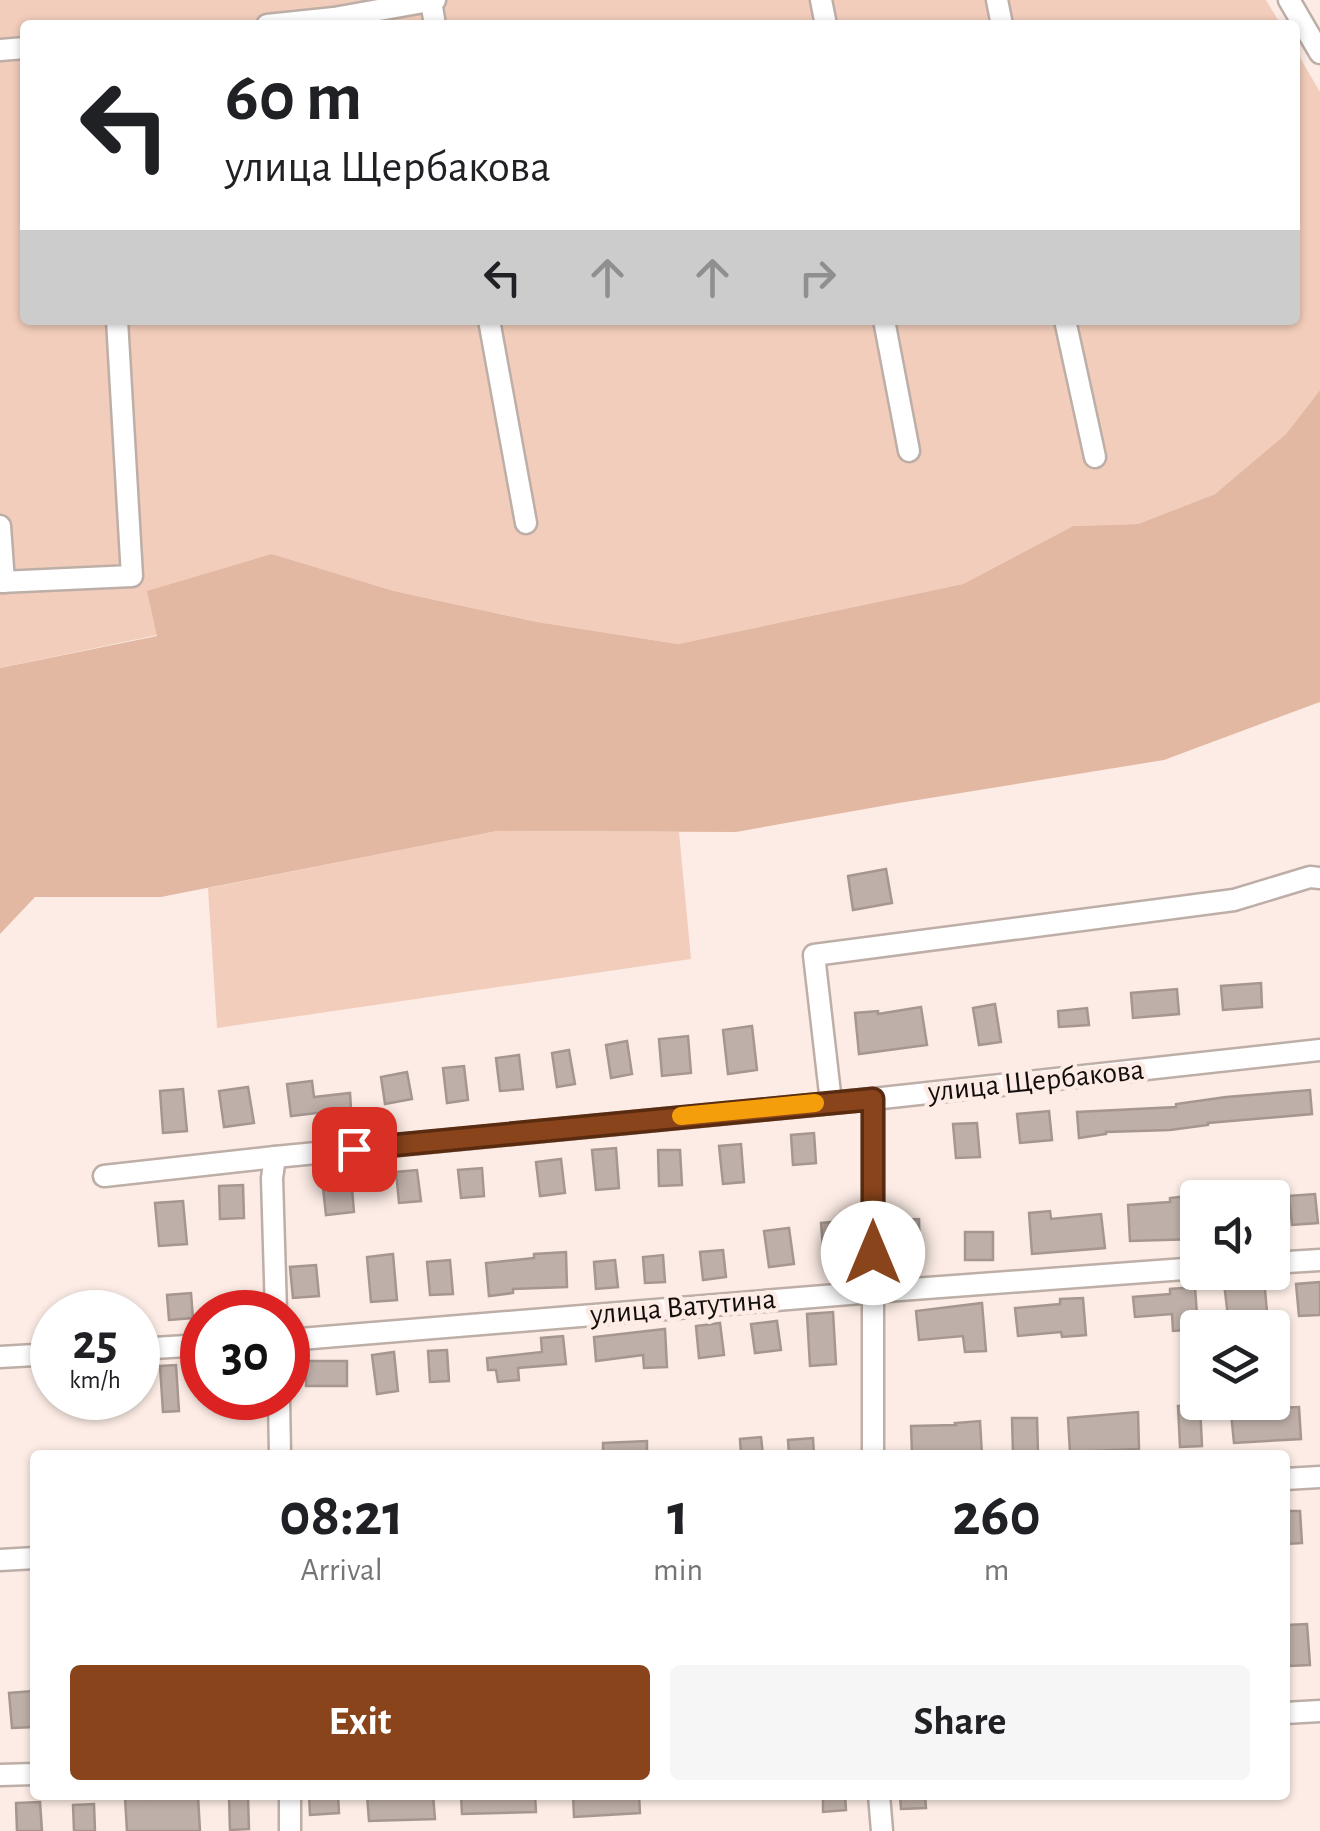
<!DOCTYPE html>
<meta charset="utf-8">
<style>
body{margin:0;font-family:"Alegreya Sans",sans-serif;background:#f6f6f6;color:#202124;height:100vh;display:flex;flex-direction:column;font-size:38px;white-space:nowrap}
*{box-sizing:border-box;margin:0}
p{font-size:32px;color:#757577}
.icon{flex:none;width:55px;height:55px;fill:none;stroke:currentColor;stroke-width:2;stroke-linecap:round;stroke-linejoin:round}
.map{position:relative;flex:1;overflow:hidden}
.panel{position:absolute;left:30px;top:1450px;width:1260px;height:350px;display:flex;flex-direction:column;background:#fff;border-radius:10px;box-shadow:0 2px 8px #0004}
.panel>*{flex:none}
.guide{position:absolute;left:20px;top:20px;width:1280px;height:305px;border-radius:10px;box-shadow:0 2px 8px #0004;background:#fff;color:#202124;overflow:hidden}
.tools{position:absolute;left:1180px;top:1180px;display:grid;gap:20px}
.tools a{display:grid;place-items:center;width:110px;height:110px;border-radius:10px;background:#fff;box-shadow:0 2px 8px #0004;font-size:50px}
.speed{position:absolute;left:30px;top:1290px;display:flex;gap:20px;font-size:50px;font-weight:700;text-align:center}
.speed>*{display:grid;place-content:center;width:130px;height:130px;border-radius:50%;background:#fff;box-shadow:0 2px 8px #0004;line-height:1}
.speed small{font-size:25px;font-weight:400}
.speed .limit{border:15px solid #d22;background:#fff;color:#111}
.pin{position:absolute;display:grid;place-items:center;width:85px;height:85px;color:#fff;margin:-42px;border-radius:20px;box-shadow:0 5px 15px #0006}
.me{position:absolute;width:110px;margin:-55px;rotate:0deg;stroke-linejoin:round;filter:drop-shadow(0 0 8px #0008)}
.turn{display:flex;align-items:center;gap:35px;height:210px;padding:0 40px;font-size:45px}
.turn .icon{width:130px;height:130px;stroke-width:2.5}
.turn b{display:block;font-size:70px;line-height:85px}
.lanes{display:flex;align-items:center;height:95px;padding:0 40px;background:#0003;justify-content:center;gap:50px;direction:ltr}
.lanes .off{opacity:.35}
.eta{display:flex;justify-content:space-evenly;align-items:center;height:170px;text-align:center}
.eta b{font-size:60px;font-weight:700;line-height:70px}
.action{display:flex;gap:20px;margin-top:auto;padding:20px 40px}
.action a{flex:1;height:115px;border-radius:10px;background:#89441b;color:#fff;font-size:40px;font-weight:700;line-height:115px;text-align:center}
.action a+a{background:#f6f6f6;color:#202124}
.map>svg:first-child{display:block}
</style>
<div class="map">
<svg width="1320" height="1831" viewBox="0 0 1320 1831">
<rect width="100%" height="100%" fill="#fcece5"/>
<!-- green -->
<g fill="#f2cdbb">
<polygon points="0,0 1266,0 1281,25 25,25 25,320 1295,320 1295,49 1320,92 1320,390 1286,434 1215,494 1138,524 1073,526 963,584 678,644 537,622 394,591 272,554 157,635 0,668"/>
<polygon points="497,831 679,832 691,959 217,1028 208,888"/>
</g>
<!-- forest -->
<polygon fill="#e2b8a2" points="1320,390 1320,702 1164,760 899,803 736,832 497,831 161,897 35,897 0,934 0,668 157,636 147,591 272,554 394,591 537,622 678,644 963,584 1073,526 1138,524 1215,494 1286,434"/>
<!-- building -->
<g fill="#beafa8" stroke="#a59790" stroke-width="2.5">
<polygon points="886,869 892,903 853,910 848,876"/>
<polygon points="1261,983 1262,1007 1223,1010 1221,986"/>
<polygon points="1177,989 1179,1014 1133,1018 1131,993"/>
<polygon points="995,1004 1001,1042 979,1045 973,1008"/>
<polygon points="921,1007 927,1045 859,1054 855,1013 878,1011 878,1014"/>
<polygon points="1087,1008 1089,1025 1059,1027 1058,1011"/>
<polygon points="752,1026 757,1070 728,1074 723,1030"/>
<polygon points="688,1036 691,1073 662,1076 659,1039"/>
<polygon points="627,1041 632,1074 611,1078 606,1045"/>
<polygon points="569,1050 575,1084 557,1087 552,1053"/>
<polygon points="519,1055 523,1089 500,1091 496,1058"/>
<polygon points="464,1066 468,1100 447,1103 443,1068"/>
<polygon points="407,1072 412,1099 385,1104 381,1077"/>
<polygon points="312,1081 314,1097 350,1093 351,1109 291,1116 287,1084"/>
<polygon points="248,1087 254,1123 224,1127 219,1091"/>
<polygon points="183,1089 187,1131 163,1133 160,1091"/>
<polygon points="1310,1090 1312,1114 1208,1123 1208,1125 1170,1130 1106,1132 1106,1134 1079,1138 1077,1112 1176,1107 1176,1104 1226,1097"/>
<polygon points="1049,1111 1052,1140 1020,1143 1017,1114"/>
<polygon points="977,1123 980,1157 956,1158 953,1124"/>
<polygon points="814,1133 816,1163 793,1165 791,1135"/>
<polygon points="741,1144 744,1182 723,1184 719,1146"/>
<polygon points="616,1148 619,1188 596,1190 592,1150"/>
<polygon points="658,1150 680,1150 682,1185 659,1186"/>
<polygon points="561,1159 565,1193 540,1196 536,1162"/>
<polygon points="482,1168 484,1196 461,1198 458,1170"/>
<polygon points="417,1170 421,1201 399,1203 396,1172"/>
<polygon points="351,1177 354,1212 326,1215 322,1179"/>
<polygon points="243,1185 244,1218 220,1219 219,1186"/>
<polygon points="1315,1194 1318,1223 1292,1225 1289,1196"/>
<polygon points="1196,1195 1198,1239 1130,1241 1128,1205 1170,1202 1170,1198"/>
<polygon points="183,1201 187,1244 159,1246 155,1203"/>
<polygon points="1050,1211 1051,1219 1101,1214 1105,1248 1032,1254 1029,1213"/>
<polygon points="919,1219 920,1259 894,1260 892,1220"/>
<polygon points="843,1221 846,1258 824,1260 821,1223"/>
<polygon points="789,1228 794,1264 769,1267 764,1231"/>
<rect x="965" y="1232" width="28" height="28"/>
<polygon points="723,1250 726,1277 703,1280 700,1252"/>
<polygon points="566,1252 567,1287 513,1289 513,1293 489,1296 486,1263 534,1258 534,1254"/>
<polygon points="393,1254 397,1300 371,1302 367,1257"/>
<polygon points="663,1255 665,1282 645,1283 643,1257"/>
<polygon points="450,1260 453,1294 430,1295 427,1262"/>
<polygon points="615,1260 618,1287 596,1289 594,1262"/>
<polygon points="316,1265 319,1296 293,1298 290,1267"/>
<polygon points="1264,1279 1268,1323 1229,1325 1224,1283"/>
<polygon points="1320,1282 1320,1315 1299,1316 1296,1284"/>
<polygon points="1195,1287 1198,1329 1173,1331 1172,1314 1135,1317 1133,1297 1170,1294 1170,1289"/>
<polygon points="191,1293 193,1318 169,1320 167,1295"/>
<polygon points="1083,1298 1086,1335 1062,1337 1061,1332 1018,1336 1015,1308 1060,1304 1060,1299"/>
<polygon points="982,1303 986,1351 965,1352 963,1336 919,1340 916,1311"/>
<polygon points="833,1312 836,1364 810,1366 807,1314"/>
<polygon points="777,1321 781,1350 755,1353 751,1324"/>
<polygon points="720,1323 724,1355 699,1358 696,1326"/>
<polygon points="665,1329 667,1367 644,1368 643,1355 596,1361 594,1337"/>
<polygon points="563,1336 566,1364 518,1368 519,1380 498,1382 496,1370 488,1370 487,1358 542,1352 541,1338"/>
<polygon points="447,1350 449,1381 430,1382 428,1351"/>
<polygon points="394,1352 398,1391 377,1394 372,1355"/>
<rect x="306" y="1361" width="41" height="25"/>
<polygon points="176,1365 179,1411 163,1412 160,1366"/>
<polygon points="1230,1402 1254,1402 1255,1409 1299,1407 1301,1439 1234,1443"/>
<polygon points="1200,1405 1202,1446 1180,1447 1178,1406"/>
<polygon points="1138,1412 1139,1449 1070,1452 1068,1418"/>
<polygon points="1012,1418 1037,1418 1038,1454 1013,1454"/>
<polygon points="980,1421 982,1455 912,1455 911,1426 956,1425 955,1423"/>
<polygon points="761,1437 763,1455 741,1455 740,1439"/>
<polygon points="813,1438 814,1455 789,1455 788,1440"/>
<polygon points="647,1441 647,1455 603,1455 603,1443"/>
<polygon points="1285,1511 1300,1511 1302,1543 1285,1544"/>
<polygon points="1307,1624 1310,1665 1289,1666 1287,1625"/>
<polygon points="33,1691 35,1727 12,1728 9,1693"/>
<polygon points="309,1795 338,1795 339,1813 310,1815"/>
<polygon points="367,1795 433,1795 435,1819 369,1821"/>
<polygon points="461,1795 535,1795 536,1812 462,1814"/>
<polygon points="573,1795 639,1795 640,1813 574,1817"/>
<polygon points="823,1795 845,1795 846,1810 823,1812"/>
<polygon points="900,1795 925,1795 926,1808 901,1809"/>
<polygon points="198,1796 200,1831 127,1831 125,1798 150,1797 150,1799"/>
<polygon points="229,1797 248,1797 249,1829 230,1830"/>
<polygon points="40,1802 42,1831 17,1831 16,1803"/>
<polygon points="94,1804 95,1831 74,1831 73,1805"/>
</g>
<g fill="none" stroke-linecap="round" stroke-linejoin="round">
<defs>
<g id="minor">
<polyline points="821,0 826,25"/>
<polyline points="997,0 1002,25"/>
<polyline points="1289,0 1320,53"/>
<polyline points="431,1 435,25"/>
<polyline points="267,25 334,18 435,0"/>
<polyline points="0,50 25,48"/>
<polyline points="489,320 526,523"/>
<polyline points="884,320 909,451"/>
<polyline points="1065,320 1095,457"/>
<polyline points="0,526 4,582"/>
<polyline points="0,582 132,576 117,320"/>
<polyline points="873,1099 873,1455"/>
<polyline points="831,1102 814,955 1234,900 1310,877 1320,878"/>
<polyline points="275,1157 272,1178 276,1312"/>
<polyline points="104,1176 275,1157 873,1099 1320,1050"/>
<polyline points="1272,1263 1320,1260"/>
<polyline points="288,1340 873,1292 1198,1268"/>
<polyline points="138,1349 202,1345"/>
<polyline points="0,1357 52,1354"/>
<polyline points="279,1398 280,1455"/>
<polyline points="1285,1479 1320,1477"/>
<polyline points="0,1560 35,1558"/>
<polyline points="1285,1713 1320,1711"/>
<polyline points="0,1775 35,1774"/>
<polyline points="290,1795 290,1831"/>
<polyline points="879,1795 882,1831"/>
</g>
</defs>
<!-- minor casing -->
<use href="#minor" stroke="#bdaea7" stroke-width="25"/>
<!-- minor -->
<use href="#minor" stroke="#fff" stroke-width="20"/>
</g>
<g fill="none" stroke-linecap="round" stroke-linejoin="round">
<defs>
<polyline id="route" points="354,1149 873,1099 873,1253"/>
</defs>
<!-- route casing -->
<use href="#route" stroke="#592c12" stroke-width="25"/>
<!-- route -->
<use href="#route" stroke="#89441b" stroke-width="18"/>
<!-- slow -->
<polyline stroke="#f59e0b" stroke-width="18" points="681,1116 815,1103"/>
</g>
<g text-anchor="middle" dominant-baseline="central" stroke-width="9" stroke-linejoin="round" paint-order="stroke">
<!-- street labels -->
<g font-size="30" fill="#130e0c" stroke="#fcece5">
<text transform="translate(1036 1081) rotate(-6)">улица Щербакова</text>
<text transform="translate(683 1307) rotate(-5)">улица Ватутина</text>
</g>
</g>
</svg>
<div class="tools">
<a><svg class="icon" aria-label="sound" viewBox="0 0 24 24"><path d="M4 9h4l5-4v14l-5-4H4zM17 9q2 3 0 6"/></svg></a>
<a><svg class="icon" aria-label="layers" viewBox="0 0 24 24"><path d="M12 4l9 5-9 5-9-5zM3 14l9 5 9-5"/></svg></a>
</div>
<div class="speed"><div>25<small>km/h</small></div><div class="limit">30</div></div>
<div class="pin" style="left:354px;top:1149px;background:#d93025"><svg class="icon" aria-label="arrive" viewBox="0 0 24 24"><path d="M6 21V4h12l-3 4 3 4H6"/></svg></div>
<svg class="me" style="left:873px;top:1253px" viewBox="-20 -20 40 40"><circle r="19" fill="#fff"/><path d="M0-13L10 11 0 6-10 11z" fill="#89441b"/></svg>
<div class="guide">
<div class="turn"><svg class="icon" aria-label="left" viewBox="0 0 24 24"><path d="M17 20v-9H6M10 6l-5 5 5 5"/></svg><div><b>60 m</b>улица Щербакова</div></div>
<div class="lanes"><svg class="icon" aria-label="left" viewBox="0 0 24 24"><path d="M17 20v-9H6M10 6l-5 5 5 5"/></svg><svg class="icon off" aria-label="ahead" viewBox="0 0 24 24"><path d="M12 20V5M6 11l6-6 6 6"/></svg><svg class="icon off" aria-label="ahead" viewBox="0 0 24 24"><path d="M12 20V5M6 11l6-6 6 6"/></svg><svg class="icon off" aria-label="right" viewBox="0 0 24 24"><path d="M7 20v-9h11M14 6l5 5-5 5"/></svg></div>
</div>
<section class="panel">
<div class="eta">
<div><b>08:21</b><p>Arrival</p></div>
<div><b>1</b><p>min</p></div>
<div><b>260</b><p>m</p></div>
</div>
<div class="action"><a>Exit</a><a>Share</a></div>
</section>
</div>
